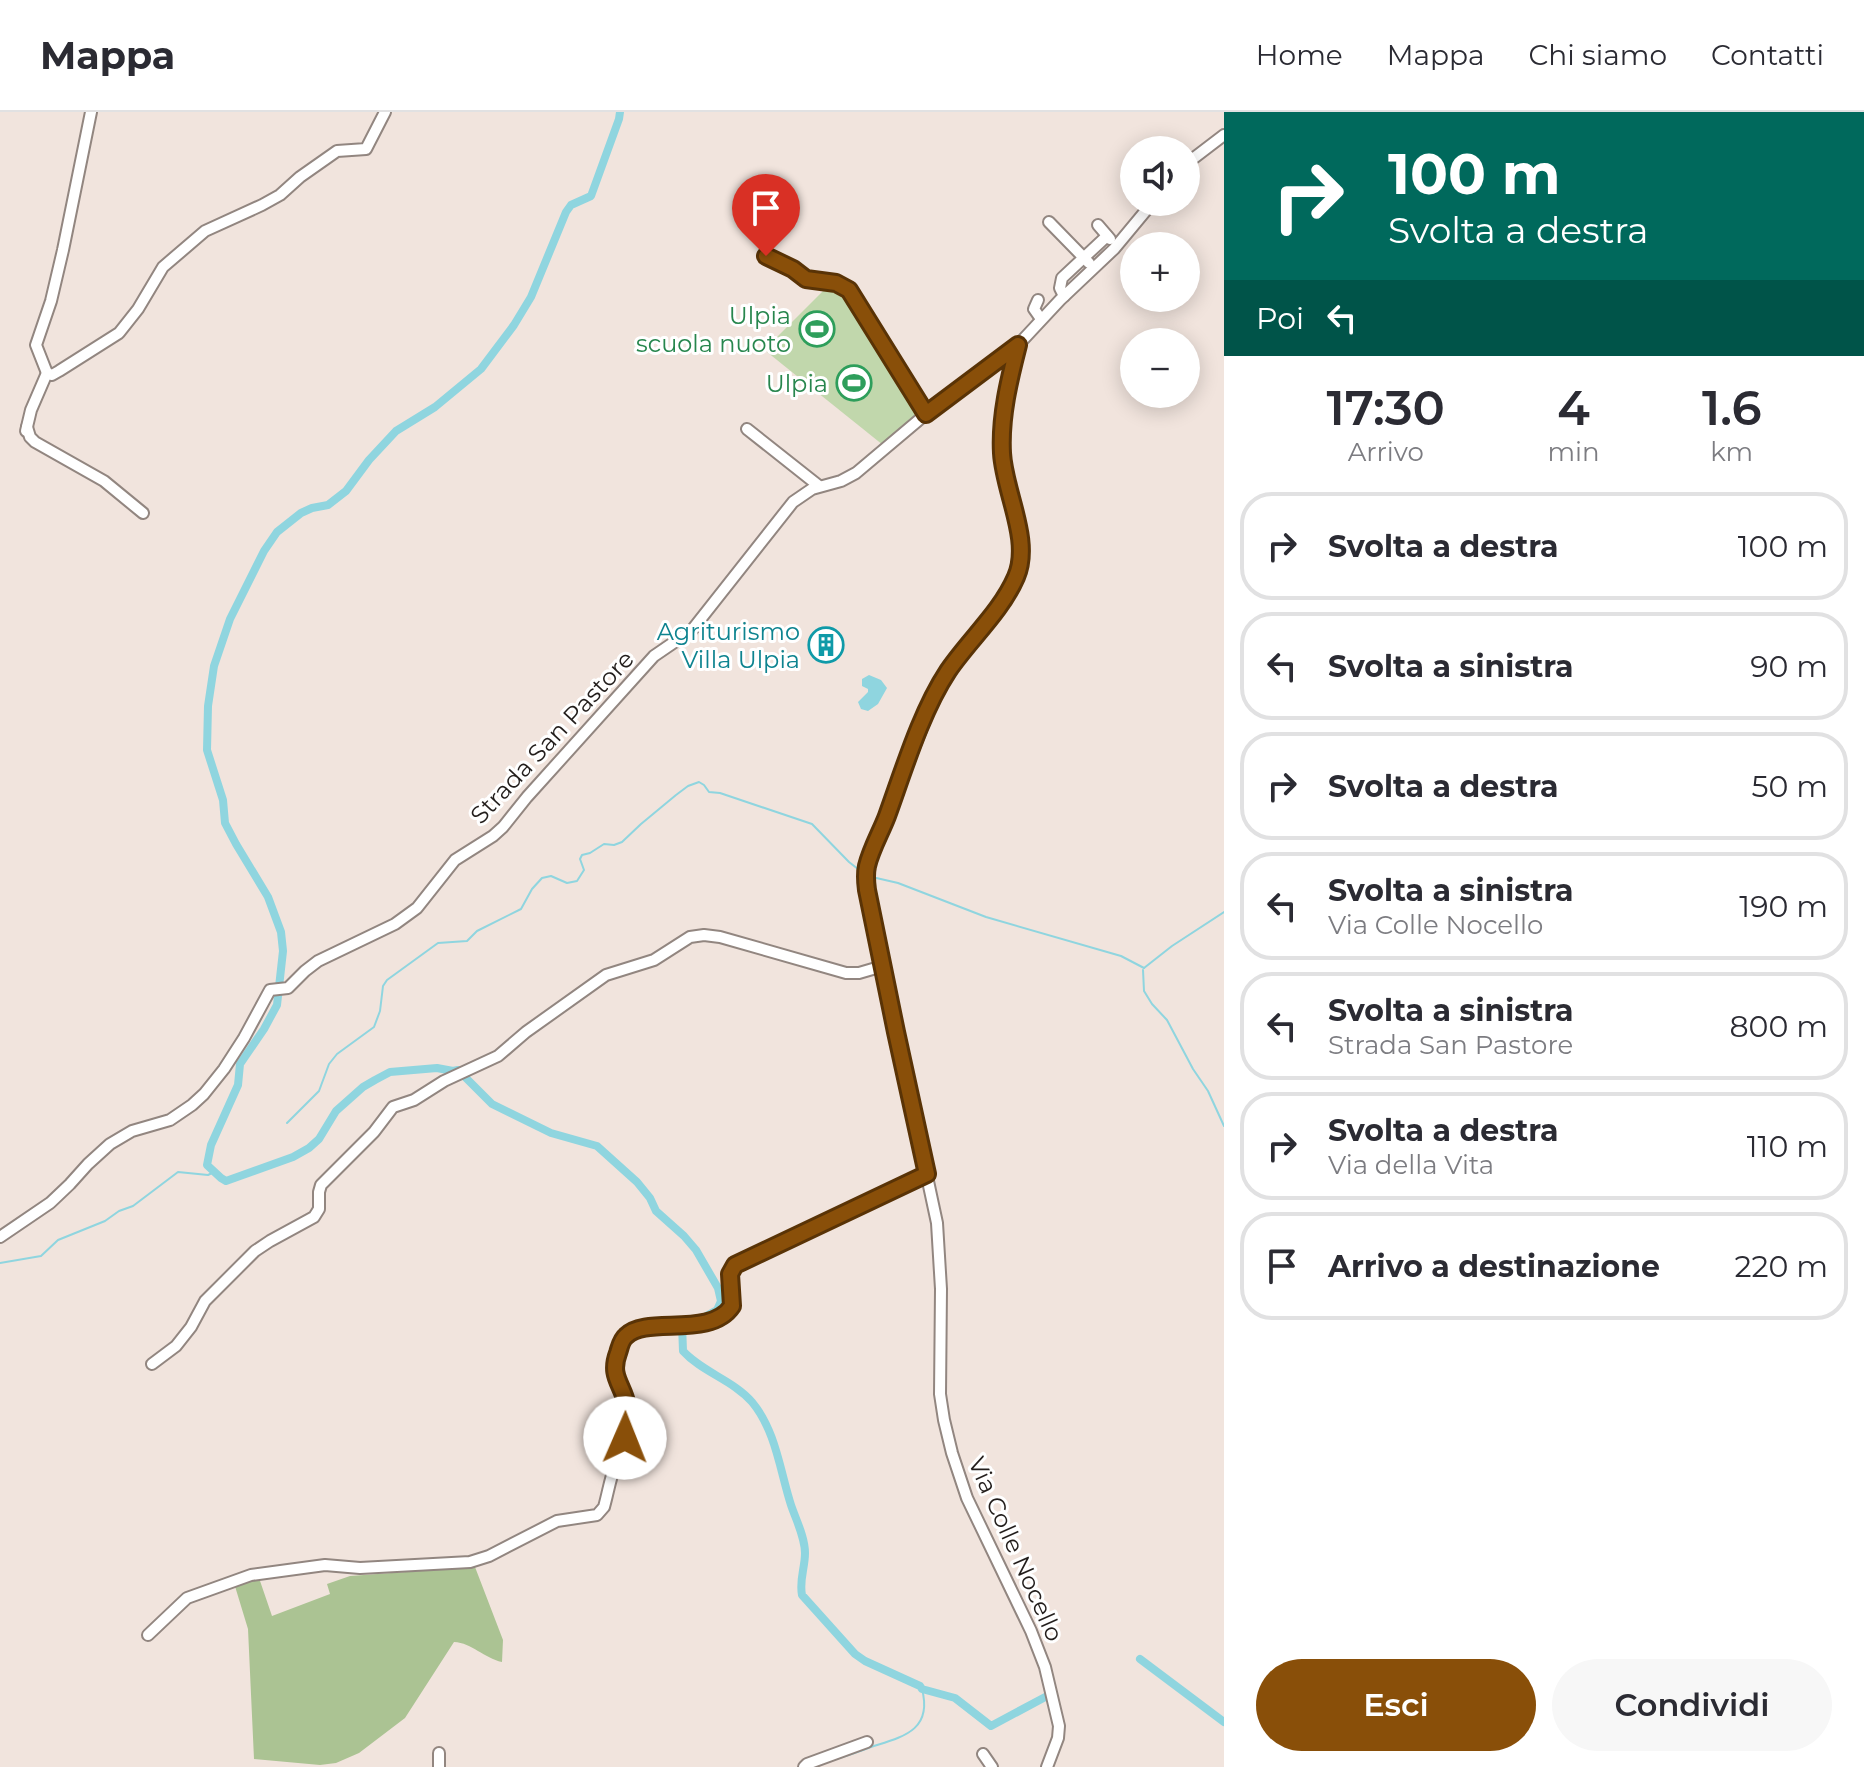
<!DOCTYPE html>
<html lang="it">
<meta charset="utf-8">
<style>
body{margin:0;font-family:Montserrat,sans-serif;background:#f7f7f7;color:#2b2b33;height:100vh;display:flex;flex-direction:column;font-size:30px;white-space:nowrap}
*{box-sizing:border-box;margin:0}
p{font-size:26px;color:#7c7c81}
.icon{flex:none;width:44px;height:44px;fill:none;stroke:currentColor;stroke-width:2;stroke-linecap:round;stroke-linejoin:round}
.map{position:relative;flex:1;overflow:hidden}
.panel{display:flex;flex-direction:column;background:#fff;width:640px}
.panel>*{flex:none}
.banner{background:#00695c;color:#fff;overflow:hidden}
.tools{position:absolute;left:1120px;top:24px;display:grid;gap:16px}
.tools a{display:grid;place-items:center;width:80px;height:80px;border-radius:50%;background:#fff;box-shadow:0 4px 20px #0003;font-size:40px}
.pin{position:absolute;display:grid;place-items:center;width:68px;height:68px;color:#fff;margin:-82px -34px;border-radius:50% 50% 50% 0;rotate:-45deg;box-shadow:0 0 8px #0007}
.pin .icon{rotate:45deg}
.me{position:absolute;width:88px;margin:-44px;rotate:1deg;stroke-linejoin:round;filter:drop-shadow(0 0 6px #0008)}
.turn{display:flex;align-items:center;gap:28px;height:168px;padding:0 32px;font-size:36px}
.turn .icon{width:104px;height:104px;stroke-width:2.5}
.turn b{display:block;font-size:56px;line-height:68px}
.then{display:flex;align-items:center;height:76px;padding:0 32px;background:#0003;gap:16px;font-size:30px}
.eta{display:flex;justify-content:space-evenly;align-items:center;height:136px;text-align:center}
.eta b{font-size:48px;font-weight:600;line-height:56px}
.primary-button{display:flex;gap:16px;margin-top:auto;padding:16px 32px}
.primary-button a{flex:1;height:92px;border-radius:48px;background:#894f09;color:#fff;font-size:32px;font-weight:600;line-height:92px;text-align:center}
.primary-button a+a{background:#f7f7f7;color:#2b2b33}
ul{padding:0;list-style:none}
li{display:flex;align-items:center;gap:24px;height:108px;margin:0 16px 12px;padding:0 16px;border:4px solid #e1e1e2;border-radius:32px}
li div{flex:1}
li b{display:block;font-size:30px}
li em{font-style:normal}
header{display:flex;align-items:center;gap:48px;box-sizing:border-box;height:112px;padding:0 40px;background:#fff;border-bottom:2px solid #e1e1e2}
header strong{font-size:38px}
nav{display:flex;gap:44px;margin-inline-start:auto;font-size:28px}
main{display:flex;flex:1;min-height:0}
.map>svg:first-child{display:block}
</style>
<header>
<strong>Mappa</strong>
<nav><a>Home</a><a>Mappa</a><a>Chi siamo</a><a>Contatti</a></nav>
</header>
<main>
<div class="map">
<svg width="1224" height="1655" viewBox="0 0 1224 1655">
<rect width="100%" height="100%" fill="#f1e4dd"/>
<!-- green -->
<polygon fill="#c1d7ac" points="837,165 921,302 883,333 767,240 777,225"/>
<!-- forest -->
<path fill="#abc393" d="M 475,1455 L 503,1528 L 502,1550 C 484,1546 472,1531 454,1530 L 405,1606 L 359,1641 L 336,1651 L 320,1653 L 254,1647 L 248,1517 L 234,1471 L 258,1463 L 272,1504 L 330,1482 L 327,1472 L 350,1464 Z"/>
<!-- water -->
<polygon fill="#8fd5df" points="869,563 881,568 887,576 878,592 868,599 861,597 858,590 868,580 868,577 862,574 862,567"/>
<g fill="none" stroke-linecap="round" stroke-linejoin="round">
<!-- stream -->
<g stroke="#8fd5df" stroke-width="2">
<polyline points="872,765 898,771 986,805 1121,844 1144,856"/>
<polyline points="1144,856 1172,834 1224,800"/>
<polyline points="1143,858 1144,879 1152,892 1167,908 1193,957 1208,979 1224,1014"/>
<polyline points="287,1011 319,979 329,952 337,942 374,915 380,899 383,874 387,868 438,831 467,829 477,819 521,797 532,777 542,766 551,764 567,771 577,769 584,758 580,747 582,743 590,741 604,732 614,733 622,730 641,712 676,683 688,674 699,670 704,673 709,680 720,681 812,712 849,750 863,761"/>
<polyline points="0,1151 41,1144 58,1128 105,1109 119,1099 133,1094 178,1060 208,1063 214,1060"/>
<path d="M 833,1648 C 846,1644 858,1640 871,1635 C 902,1625 933,1619 922,1577"/>
</g>
<!-- canal -->
<g stroke="#8fd5df" stroke-width="8">
<path d="M 620,0 L 619,7 L 591,84 L 571,93 L 566,100 L 531,185 L 514,213 L 481,257 L 435,295 L 396,319 L 369,348 L 346,379 L 328,393 L 312,396 L 301,401 L 277,420 L 264,439 L 230,507 L 214,554 L 208,594 L 207,638 L 223,688 L 225,711 L 236,732 L 268,785 L 281,820 L 283,839 L 277,893 L 264,917 L 240,952 L 238,973 L 211,1033 L 207,1053 L 221,1066 L 226,1069 L 293,1045 L 309,1036 L 319,1027 L 336,999 L 363,975 L 375,968 L 390,960 L 437,956 L 453,959 L 458,958 L 492,992 L 551,1021 L 597,1034 L 637,1070 L 650,1086 L 656,1099 L 684,1124 L 696,1138 L 718,1176 L 721,1189 L 717,1198 L 694,1211 L 682,1212 L 683,1239 C 702,1260 733,1268 752,1290 C 776,1319 780,1359 791,1393 C 796,1408 805,1425 805,1441 C 805,1456 799,1468 802,1483 L 855,1542 L 865,1549 L 920,1574 L 922,1577 L 955,1586 L 991,1614 L 1049,1583"/>
<polyline points="1140,1547 1224,1610"/>
</g>
<defs>
<g id="minor">
<polyline points="1186,52 1224,23"/>
<polyline points="1049,110 1089,151"/>
<polyline points="1098,113 1110,127"/>
<polyline points="766,144 793,157 806,167 836,171 849,178 926,302"/>
<polyline points="1064,184 1060,176 1062,166 1107,124"/>
<polyline points="1038,188 1034,197 1041,207"/>
<polyline points="47,261 52,263 59,259 119,221 138,197 163,155 205,119 262,93 280,83 300,65 337,39 366,37 385,0"/>
<polyline points="47,261 36,233 51,189 63,138 91,0"/>
<polyline points="27,315 30,325 35,330 104,369 143,401"/>
<polyline points="747,317 819,374"/>
<polyline points="26,319 31,298 47,261"/>
<polyline points="0,1125 50,1091 70,1072 88,1052 110,1032 132,1019 170,1008 192,993 204,982 224,957 244,926 270,878 288,876 305,859 318,849 395,812 417,796 455,748 493,724 503,715 527,685 654,544 692,518 793,390 812,377 841,369 856,361 926,302 1018,233"/>
<polyline points="152,1252 176,1234 191,1215 205,1189 255,1139 270,1129 314,1105 319,1097 319,1080 321,1073 374,1020 393,995 414,988 444,969 498,944 526,920 606,863 654,848 690,825 704,823 720,825 846,861 859,861 883,854"/>
<path d="M 148,1523 L 187,1486 L 251,1463 L 325,1453 L 360,1456 L 470,1450 L 489,1444 L 557,1409 L 597,1403 L 604,1395 C 608,1381 610,1367 615,1354 C 620,1338 628,1323 628,1307 C 629,1283 608,1265 617,1242 C 619,1237 621,1230 624,1225 C 643,1202 711,1228 732,1194 L 730,1162 L 735,1153 L 927,1062"/>
<polyline points="983,1642 992,1655"/>
<polyline points="439,1655 439,1641"/>
<polyline points="804,1655 807,1652 867,1630"/>
<polyline points="1047,1655 1058,1626 1059,1614 1045,1555 1031,1519 967,1386 952,1341 944,1308 940,1282 941,1177 937,1111 896,920 866,763 868,750 936,581 951,554 985,512 1013,472 1019,456 1021,431 1006,370 1002,335 1006,287 1018,233 1060,188 1114,137 1153,90"/>
</g>
</defs>
<!-- minor casing -->
<use href="#minor" stroke="#928680" stroke-width="14"/>
<!-- minor -->
<use href="#minor" stroke="#fff" stroke-width="10"/>
</g>
<g fill="none" stroke-linecap="round" stroke-linejoin="round">
<defs>
<path id="route" d="M 625,1326 C 627,1315 629,1305 627,1294 C 623,1272 609,1265 618,1241 C 620,1235 621,1228 626,1224 C 646,1203 710,1227 732,1194 L 730,1162 L 735,1153 L 927,1062 L 896,920 L 867,778 C 866,770 865,763 867,754 C 871,737 881,720 887,704 C 904,657 921,600 948,559 C 969,528 1001,500 1016,465 C 1032,428 1004,380 1002,341 C 1000,305 1009,268 1018,233 L 926,302 L 849,178 L 836,171 L 806,167 L 793,157 L 766,144"/>
</defs>
<!-- route casing -->
<use href="#route" stroke="#593306" stroke-width="20"/>
<!-- route -->
<use href="#route" stroke="#894f09" stroke-width="14"/>
</g>
<!-- icons -->
<defs>
<symbol id="stadium-ring" viewBox="-11 -11 22 22"><circle r="9.5" fill="#fff" stroke="#2e9e5b" stroke-width="1.5"/><path d="M0-5a6.5 5 0 1 0 0 10a6.5 5 0 1 0 0-10ZM-3.5-1.8h7v3.6h-7Z" fill="#2e9e5b"/></symbol>
<symbol id="building-ring" viewBox="-11 -11 22 22"><circle r="9.5" fill="#fff" stroke="#0f9aa8" stroke-width="1.5"/><path d="M-4-6H4V6H1V3H-1V6H-4ZM-2.5-4.3h1.7v1.8h-1.7ZM.8-4.3h1.7v1.8H.8ZM-2.5-1h1.7V.8h-1.7ZM.8-1h1.7V.8H.8Z" fill="#0f9aa8"/></symbol>
</defs>
<g fill-rule="evenodd">
<use href="#stadium-ring" x="797" y="197" width="40" height="40"/>
<use href="#stadium-ring" x="834" y="251" width="40" height="40"/>
<use href="#building-ring" x="806" y="513" width="40" height="40"/>
</g>
<g text-anchor="middle" dominant-baseline="central" stroke-width="6" stroke-linejoin="round" paint-order="stroke">
<!-- leisure labels -->
<g font-size="24" fill="#27864d" stroke="#fff" text-anchor="end">
<text x="791" y="203">Ulpia<tspan x="791" dy="28">scuola nuoto</tspan></text>
<text x="828" y="271">Ulpia</text>
</g>
<!-- culture labels -->
<g font-size="24" fill="#0d838f" stroke="#fff" text-anchor="end">
<text x="800" y="519">Agriturismo<tspan x="800" dy="28">Villa Ulpia</tspan></text>
</g>
<!-- street labels -->
<g font-size="24" fill="#221d1b" stroke="#fff">
<text transform="translate(552 625) rotate(-47)">Strada San Pastore</text>
<text transform="translate(1016 1437) rotate(66)">Via Colle Nocello</text>
</g>
</g>
</svg>
<div class="tools">
<a><svg class="icon" aria-label="sound" viewBox="0 0 24 24"><path d="M4 9h4l5-4v14l-5-4H4zM17 9q2 3 0 6"/></svg></a>
<a>+</a>
<a>−</a>
</div>
<div class="pin" style="left:766px;top:144px;background:#d93025"><svg class="icon" aria-label="arrive" viewBox="0 0 24 24"><path d="M6 21V4h12l-3 4 3 4H6"/></svg></div>
<svg class="me" style="left:625px;top:1326px" viewBox="-20 -20 40 40"><circle r="19" fill="#fff"/><path d="M0-13L10 11 0 6-10 11z" fill="#894f09"/></svg>
</div>
<section class="panel">
<div class="banner">
<div class="turn"><svg class="icon" aria-label="right" viewBox="0 0 24 24"><path d="M7 20v-9h11M14 6l5 5-5 5"/></svg><div><b>100 m</b>Svolta a destra</div></div>
<div class="then">Poi<svg class="icon" aria-label="left" viewBox="0 0 24 24"><path d="M17 20v-9H6M10 6l-5 5 5 5"/></svg></div>
</div>
<div class="eta">
<div><b>17:30</b><p>Arrivo</p></div>
<div><b>4</b><p>min</p></div>
<div><b>1.6</b><p>km</p></div>
</div>
<ul>
<li><svg class="icon" aria-label="right" viewBox="0 0 24 24"><path d="M7 20v-9h11M14 6l5 5-5 5"/></svg><div><b>Svolta a destra</b></div><em>100 m</em></li>
<li><svg class="icon" aria-label="left" viewBox="0 0 24 24"><path d="M17 20v-9H6M10 6l-5 5 5 5"/></svg><div><b>Svolta a sinistra</b></div><em>90 m</em></li>
<li><svg class="icon" aria-label="right" viewBox="0 0 24 24"><path d="M7 20v-9h11M14 6l5 5-5 5"/></svg><div><b>Svolta a destra</b></div><em>50 m</em></li>
<li><svg class="icon" aria-label="left" viewBox="0 0 24 24"><path d="M17 20v-9H6M10 6l-5 5 5 5"/></svg><div><b>Svolta a sinistra</b><p>Via Colle Nocello</p></div><em>190 m</em></li>
<li><svg class="icon" aria-label="left" viewBox="0 0 24 24"><path d="M17 20v-9H6M10 6l-5 5 5 5"/></svg><div><b>Svolta a sinistra</b><p>Strada San Pastore</p></div><em>800 m</em></li>
<li><svg class="icon" aria-label="right" viewBox="0 0 24 24"><path d="M7 20v-9h11M14 6l5 5-5 5"/></svg><div><b>Svolta a destra</b><p>Via della Vita</p></div><em>110 m</em></li>
<li><svg class="icon" aria-label="arrive" viewBox="0 0 24 24"><path d="M6 21V4h12l-3 4 3 4H6"/></svg><div><b>Arrivo a destinazione</b></div><em>220 m</em></li>
</ul>
<div class="primary-button"><a>Esci</a><a>Condividi</a></div>
</section>
</main>
